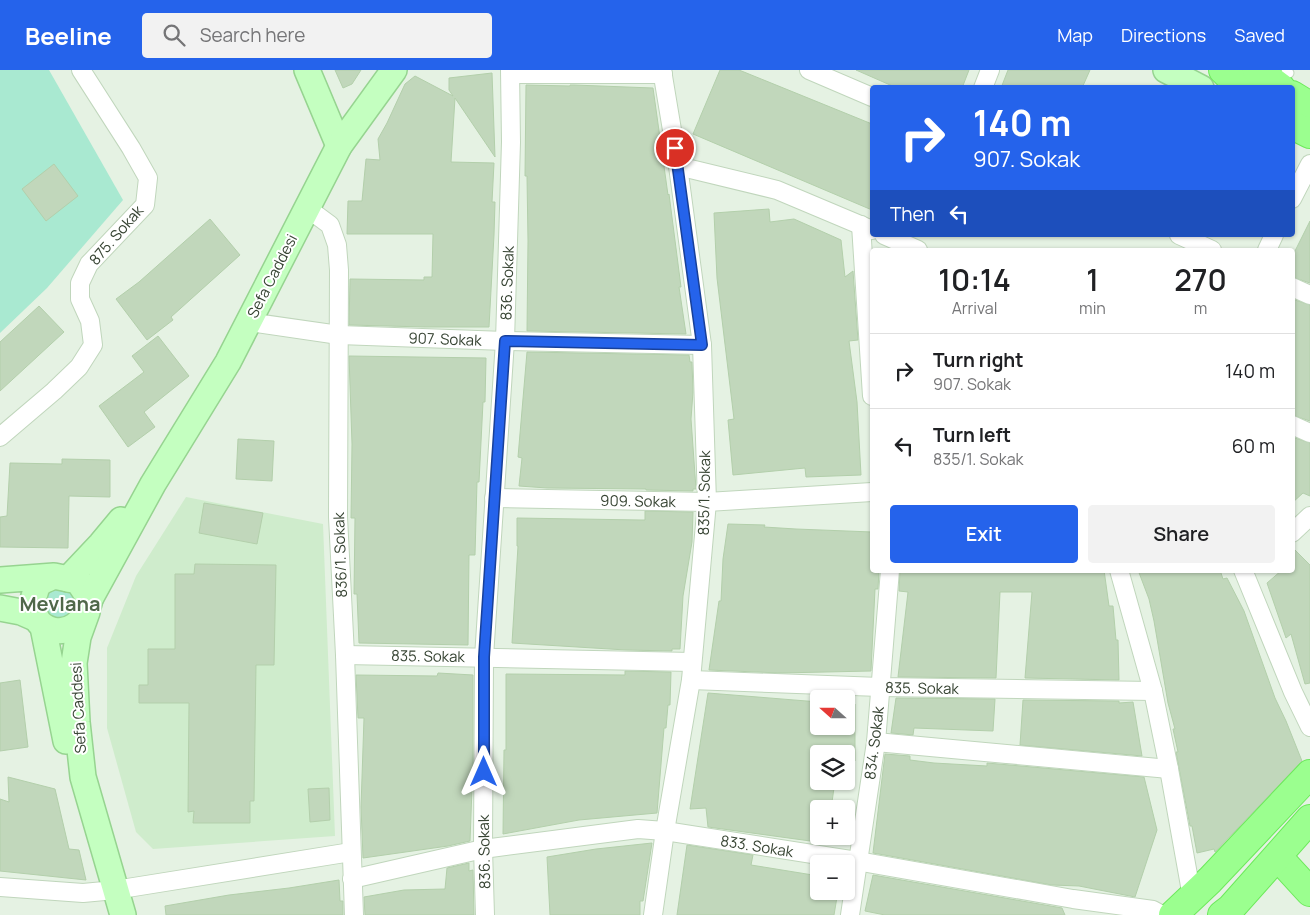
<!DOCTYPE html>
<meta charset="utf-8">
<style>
body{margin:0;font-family:Manrope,sans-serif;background:#f2f2f2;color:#202124;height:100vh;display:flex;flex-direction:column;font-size:19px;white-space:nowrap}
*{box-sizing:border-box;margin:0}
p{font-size:16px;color:#757577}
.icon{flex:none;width:28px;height:28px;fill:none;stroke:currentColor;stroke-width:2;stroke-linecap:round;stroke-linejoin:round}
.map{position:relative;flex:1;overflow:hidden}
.panel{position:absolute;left:870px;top:178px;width:425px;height:325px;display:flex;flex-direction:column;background:#fff;border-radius:5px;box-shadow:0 1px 4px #0004}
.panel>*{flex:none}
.hud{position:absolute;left:870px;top:15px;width:425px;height:152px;border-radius:5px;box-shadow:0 1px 4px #0004;background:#2563eb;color:#fff;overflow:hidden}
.needle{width:32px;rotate:291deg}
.buttons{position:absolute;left:810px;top:620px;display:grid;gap:10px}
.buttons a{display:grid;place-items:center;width:45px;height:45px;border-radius:5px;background:#fff;box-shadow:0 1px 4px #0004;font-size:25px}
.pin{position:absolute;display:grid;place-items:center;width:42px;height:42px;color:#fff;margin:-21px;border:2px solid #fff;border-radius:50%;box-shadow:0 1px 5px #0007}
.me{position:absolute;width:55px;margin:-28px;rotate:0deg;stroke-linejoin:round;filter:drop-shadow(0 0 4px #0008)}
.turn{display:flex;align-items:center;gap:18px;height:105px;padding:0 20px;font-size:22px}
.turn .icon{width:65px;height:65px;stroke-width:2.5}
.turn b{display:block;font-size:35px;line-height:42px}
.then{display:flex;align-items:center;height:48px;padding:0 20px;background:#0003;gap:10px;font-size:19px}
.eta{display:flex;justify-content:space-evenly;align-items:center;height:85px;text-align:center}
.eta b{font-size:30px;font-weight:600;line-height:35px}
.cta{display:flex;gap:10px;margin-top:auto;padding:10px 20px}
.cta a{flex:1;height:58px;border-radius:5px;background:#2563eb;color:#fff;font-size:20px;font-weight:600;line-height:58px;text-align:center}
.cta a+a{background:#f2f2f2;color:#202124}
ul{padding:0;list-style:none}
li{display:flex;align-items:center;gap:15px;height:75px;padding:0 20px;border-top:1px solid #e0e0e0}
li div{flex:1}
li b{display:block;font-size:19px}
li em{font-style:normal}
header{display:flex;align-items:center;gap:30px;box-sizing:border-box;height:70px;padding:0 25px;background:#2563eb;color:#fff}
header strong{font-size:24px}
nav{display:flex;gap:28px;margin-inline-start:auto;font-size:18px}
.search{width:350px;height:45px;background:#f2f2f2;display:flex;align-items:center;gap:12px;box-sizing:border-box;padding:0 18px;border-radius:5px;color:#757577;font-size:19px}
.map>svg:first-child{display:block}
</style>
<header>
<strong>Beeline</strong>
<div class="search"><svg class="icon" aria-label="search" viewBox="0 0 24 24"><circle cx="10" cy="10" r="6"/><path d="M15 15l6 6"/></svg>Search here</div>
<nav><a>Map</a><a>Directions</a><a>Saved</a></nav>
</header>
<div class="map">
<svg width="1310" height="845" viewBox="0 0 1310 845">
<rect width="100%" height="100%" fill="#e5f2e3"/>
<!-- education -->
<polygon fill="#cfeccc" points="186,427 323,454 335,766 153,779 136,762 107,658 107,578 136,506"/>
<!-- green -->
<g fill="#a9e9d1">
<polygon points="0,0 49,0 123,130 47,218 0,263"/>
<polygon points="67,516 78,533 73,545 60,550 47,545 43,526 47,520"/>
</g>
<!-- building -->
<g fill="#c1d7bb" stroke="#b3cfab">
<polygon points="335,0 361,0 352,14 343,18"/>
<polygon points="720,0 739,0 872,54 872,140 693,64"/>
<polygon points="856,0 969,0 962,18 897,18"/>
<polygon points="1008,0 1090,0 1082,18 1001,18"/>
<polygon points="492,3 495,87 455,28 451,92 494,93 492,132 495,132 494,165 489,257 425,257 349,255 350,209 424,210 424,207 432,207 433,164 347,164 348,131 362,131 366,89 380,90 378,69 387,53 405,14 415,6 453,26 449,20 449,8"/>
<polygon points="526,15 570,16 570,15 574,15 653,18 668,125 669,124 681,217 679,217 686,264 527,261 528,171 527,106 525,106"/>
<polygon points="54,94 78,126 46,151 22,119"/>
<polygon points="769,139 770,152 794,149 841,170 845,207 853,201 858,270 849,271 857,332 861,405 806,407 805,398 733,405 728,350 734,349 717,208 714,143"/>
<polygon points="210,149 240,185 171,247 173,250 147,270 116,229 139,212"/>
<polygon points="1310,151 1310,213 1292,207 1292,187"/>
<polygon points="1292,229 1310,235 1310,351 1292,345"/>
<polygon points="39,236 64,262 0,321 0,272"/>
<polygon points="158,266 189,306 144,342 155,357 128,377 99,336 144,302 132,286"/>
<polygon points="527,282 689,285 690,292 692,292 693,322 691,349 696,419 693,419 693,421 646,420 646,419 547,418 519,416 522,388 518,387"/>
<polygon points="349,286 486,288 485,332 483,332 479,412 477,412 475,485 469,485 468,575 359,573 357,524 354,524 355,448 351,448 352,374"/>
<polygon points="1292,367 1310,373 1310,426 1303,423 1292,433"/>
<polygon points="238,369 274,371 272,411 236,409"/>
<polygon points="62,389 110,390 110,427 69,426 68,478 0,477 0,447 7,446 10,393 62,394"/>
<polygon points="204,433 263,443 257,474 199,463"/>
<polygon points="645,441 693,442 692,472 683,526 680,579 672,579 672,581 626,580 512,573 518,476 517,476 517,448 641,450 645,450"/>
<polygon points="728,454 765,455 764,457 796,459 872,462 872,500 879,500 878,519 875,519 871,601 780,603 709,600 719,531 721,531 723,489"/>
<polygon points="1292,477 1310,495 1310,613 1305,614 1291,564 1286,568 1267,513 1282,500 1292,500"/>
<polygon points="195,494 276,495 274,595 256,595 254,731 250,731 250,753 193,753 194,741 188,742 189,633 139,633 139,615 148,615 148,579 175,579 175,504 194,504"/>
<polygon points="900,500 1104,500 1109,536 1113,536 1116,570 1118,570 1119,610 1025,608 1032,522 1000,522 996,608 898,607 908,522 899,521"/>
<polygon points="1138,500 1220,500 1223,509 1227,508 1244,541 1275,628 1286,651 1302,691 1215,782 1214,779 1197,783 1192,756 1190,756 1176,682 1178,682 1173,659 1175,659 1168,633 1154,551 1149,529"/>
<polygon points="625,601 671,602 670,635 668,635 666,658 664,658 657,743 579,750 503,764 504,680 506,680 506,604 625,605"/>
<polygon points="438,603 473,605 473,692 470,771 448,776 363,788 361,737 364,648 358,648 356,605 437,606"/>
<polygon points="20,610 28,677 0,681 0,613"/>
<polygon points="708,623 819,632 819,656 846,656 846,634 855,634 855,691 846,690 846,684 819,684 819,711 835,711 831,739 819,739 819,766 826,766 825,773 708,757 706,738 690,739"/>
<polygon points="896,628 995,629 993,661 914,658 913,665 891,663"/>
<polygon points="1023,630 1119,631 1119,633 1133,632 1142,686 1020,675"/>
<polygon points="885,684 910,686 910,690 934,693 987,696 987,693 1144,707 1157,760 1135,827 1079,816 1052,815 873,783"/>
<polygon points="8,707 55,719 69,779 79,780 86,810 0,801 0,729 9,732"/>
<polygon points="329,718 330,750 310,752 308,719"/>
<polygon points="652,773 643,831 640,831 640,845 550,845 547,787 596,779"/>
<polygon points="687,775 753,785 751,795 819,806 819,821 838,821 834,845 677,845"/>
<polygon points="469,793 469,801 473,800 474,845 365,845 364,827 404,820 445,819 447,798"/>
<polygon points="873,805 1062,838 1065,845 885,845 865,841"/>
<polygon points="339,810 340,831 343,831 343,845 166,845 165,836 229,825 289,818"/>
</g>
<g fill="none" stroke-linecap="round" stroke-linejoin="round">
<defs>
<polyline id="lane" points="1286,0 1289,3"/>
<g id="street">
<polyline points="809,0 872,27"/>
<polyline points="511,4 663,4"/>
<polyline points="983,18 990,0"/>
<polyline points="678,96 777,120 872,160"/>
<polyline points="1292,129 1310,94"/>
<polyline points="307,138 330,155 337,175 339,200 338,447 345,585 354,845"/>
<polyline points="861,155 872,326"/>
<polyline points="884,165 918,180"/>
<polyline points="1179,165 1212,180"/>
<polyline points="1267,180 1274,165"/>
<polyline points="1292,217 1310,225"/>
<polyline points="249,252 339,265 505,271 702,275"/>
<polyline points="1292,355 1310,363"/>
<polyline points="0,367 54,321 79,297 93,275 90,251 80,229 80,213 89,194 145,135 148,108 131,78 81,0"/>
<polyline points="494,428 707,432 872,422"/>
<polyline points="1292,463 1310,446"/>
<polyline points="1119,500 1153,621 1169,699 1192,827"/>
<polyline points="1243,500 1293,622 1310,657"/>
<polyline points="345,585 692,592"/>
<polyline points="691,610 880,617 1153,621"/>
<polyline points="876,672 1169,699"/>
<polyline points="352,809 483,779 638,759 665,761 857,791 1073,829 1153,840 1162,845"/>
<polyline points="0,817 83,823 115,820 351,782"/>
<polyline points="485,845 483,779 484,587 505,271 511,72 510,0"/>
<polyline points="653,845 665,761 691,610 707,432 702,275 678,96 662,0"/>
<polyline points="850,845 876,672 890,500"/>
</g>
<g id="secondary">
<polyline points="307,0 339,76"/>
<polyline points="1166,0 1201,18"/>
<polyline points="68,509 101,474 121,450"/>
<path d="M 0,510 L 54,506 L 78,511 L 90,529 C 80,581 20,562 35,523 C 36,520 37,515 40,513 C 44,510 50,508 54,506"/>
<polyline points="90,529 153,414 228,292 339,76 394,0"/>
<polyline points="0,538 21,542 37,549"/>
<polyline points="87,542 78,567 74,593 77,652 83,707 123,845"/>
<polyline points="43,557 66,671"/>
</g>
<g id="primary">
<polyline points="1223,0 1241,18"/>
<polyline points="1257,0 1281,18"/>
<polyline points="1292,25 1310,36"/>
<polyline points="1292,55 1310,64"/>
<polyline points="1278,787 1310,822"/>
<polyline points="1173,845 1210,810 1310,704"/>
<polyline points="1222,845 1231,838 1310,749"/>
</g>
</defs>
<!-- lane casing -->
<use href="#lane" stroke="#c0d6bc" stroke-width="11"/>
<!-- street casing -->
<use href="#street" stroke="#c0d6bc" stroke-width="20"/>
<!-- secondary casing -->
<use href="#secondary" stroke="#96d490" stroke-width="28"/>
<!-- primary casing -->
<use href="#primary" stroke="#6ce95b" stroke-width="30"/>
<!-- lane -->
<use href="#lane" stroke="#fff" stroke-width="9"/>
<!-- street -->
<use href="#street" stroke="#fff" stroke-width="18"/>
<!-- secondary -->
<use href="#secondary" stroke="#c4ffc0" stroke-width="25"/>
<!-- primary -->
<use href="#primary" stroke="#9bff8f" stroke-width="28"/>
</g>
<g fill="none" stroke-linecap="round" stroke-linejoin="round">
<defs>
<polyline id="route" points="484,702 484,587 505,271 702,275 675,78"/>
</defs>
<!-- route casing -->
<use href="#route" stroke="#184099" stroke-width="12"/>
<!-- route -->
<use href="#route" stroke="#2563eb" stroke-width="9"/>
</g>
<g text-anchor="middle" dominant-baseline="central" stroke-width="4" stroke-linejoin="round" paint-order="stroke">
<!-- street labels -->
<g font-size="15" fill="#374433" stroke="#fff">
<text transform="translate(116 165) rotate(-49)">875. Sokak</text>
<text transform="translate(272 206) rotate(-63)">Sefa Caddesi</text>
<text transform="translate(507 213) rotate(-88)">836. Sokak</text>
<text transform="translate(445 269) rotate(2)">907. Sokak</text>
<text transform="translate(704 423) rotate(-89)">835/1. Sokak</text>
<text transform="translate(638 431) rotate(1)">909. Sokak</text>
<text transform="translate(340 485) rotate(-92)">836/1. Sokak</text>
<text transform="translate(428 586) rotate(1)">835. Sokak</text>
<text transform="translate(922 618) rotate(1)">835. Sokak</text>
<text transform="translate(78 638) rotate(-93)">Sefa Caddesi</text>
<text transform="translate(874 673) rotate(-83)">834. Sokak</text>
<text transform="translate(757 776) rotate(9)">833. Sokak</text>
<text transform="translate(484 782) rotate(-91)">836. Sokak</text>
</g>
<!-- district labels -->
<g font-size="20" font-weight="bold" fill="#50684a" stroke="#fff">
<text x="60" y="533">Mevlana</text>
</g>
</g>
</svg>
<div class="buttons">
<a><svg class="needle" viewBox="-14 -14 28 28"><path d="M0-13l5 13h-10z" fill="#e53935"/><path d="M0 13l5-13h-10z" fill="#757577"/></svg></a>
<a><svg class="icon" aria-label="layers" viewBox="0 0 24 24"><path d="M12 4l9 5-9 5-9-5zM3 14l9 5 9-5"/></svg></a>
<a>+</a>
<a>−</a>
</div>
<div class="pin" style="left:675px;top:78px;background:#d93025"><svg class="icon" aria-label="arrive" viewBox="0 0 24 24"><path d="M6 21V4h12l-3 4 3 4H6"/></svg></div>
<svg class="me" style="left:484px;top:702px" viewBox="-20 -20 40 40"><path d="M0-17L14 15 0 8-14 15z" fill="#2563eb" stroke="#fff" stroke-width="4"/></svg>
<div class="hud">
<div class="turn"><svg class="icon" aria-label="right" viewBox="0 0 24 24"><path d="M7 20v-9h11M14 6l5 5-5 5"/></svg><div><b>140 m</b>907. Sokak</div></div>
<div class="then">Then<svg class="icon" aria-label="left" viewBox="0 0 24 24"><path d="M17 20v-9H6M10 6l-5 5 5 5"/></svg></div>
</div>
<section class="panel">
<div class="eta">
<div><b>10:14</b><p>Arrival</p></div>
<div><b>1</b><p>min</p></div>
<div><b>270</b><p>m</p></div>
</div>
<ul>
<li><svg class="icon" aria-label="right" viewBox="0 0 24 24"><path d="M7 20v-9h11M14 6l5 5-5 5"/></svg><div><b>Turn right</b><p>907. Sokak</p></div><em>140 m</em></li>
<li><svg class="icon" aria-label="left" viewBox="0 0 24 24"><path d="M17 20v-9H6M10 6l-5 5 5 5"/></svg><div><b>Turn left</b><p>835/1. Sokak</p></div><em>60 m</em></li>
</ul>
<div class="cta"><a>Exit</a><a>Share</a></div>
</section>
</div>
